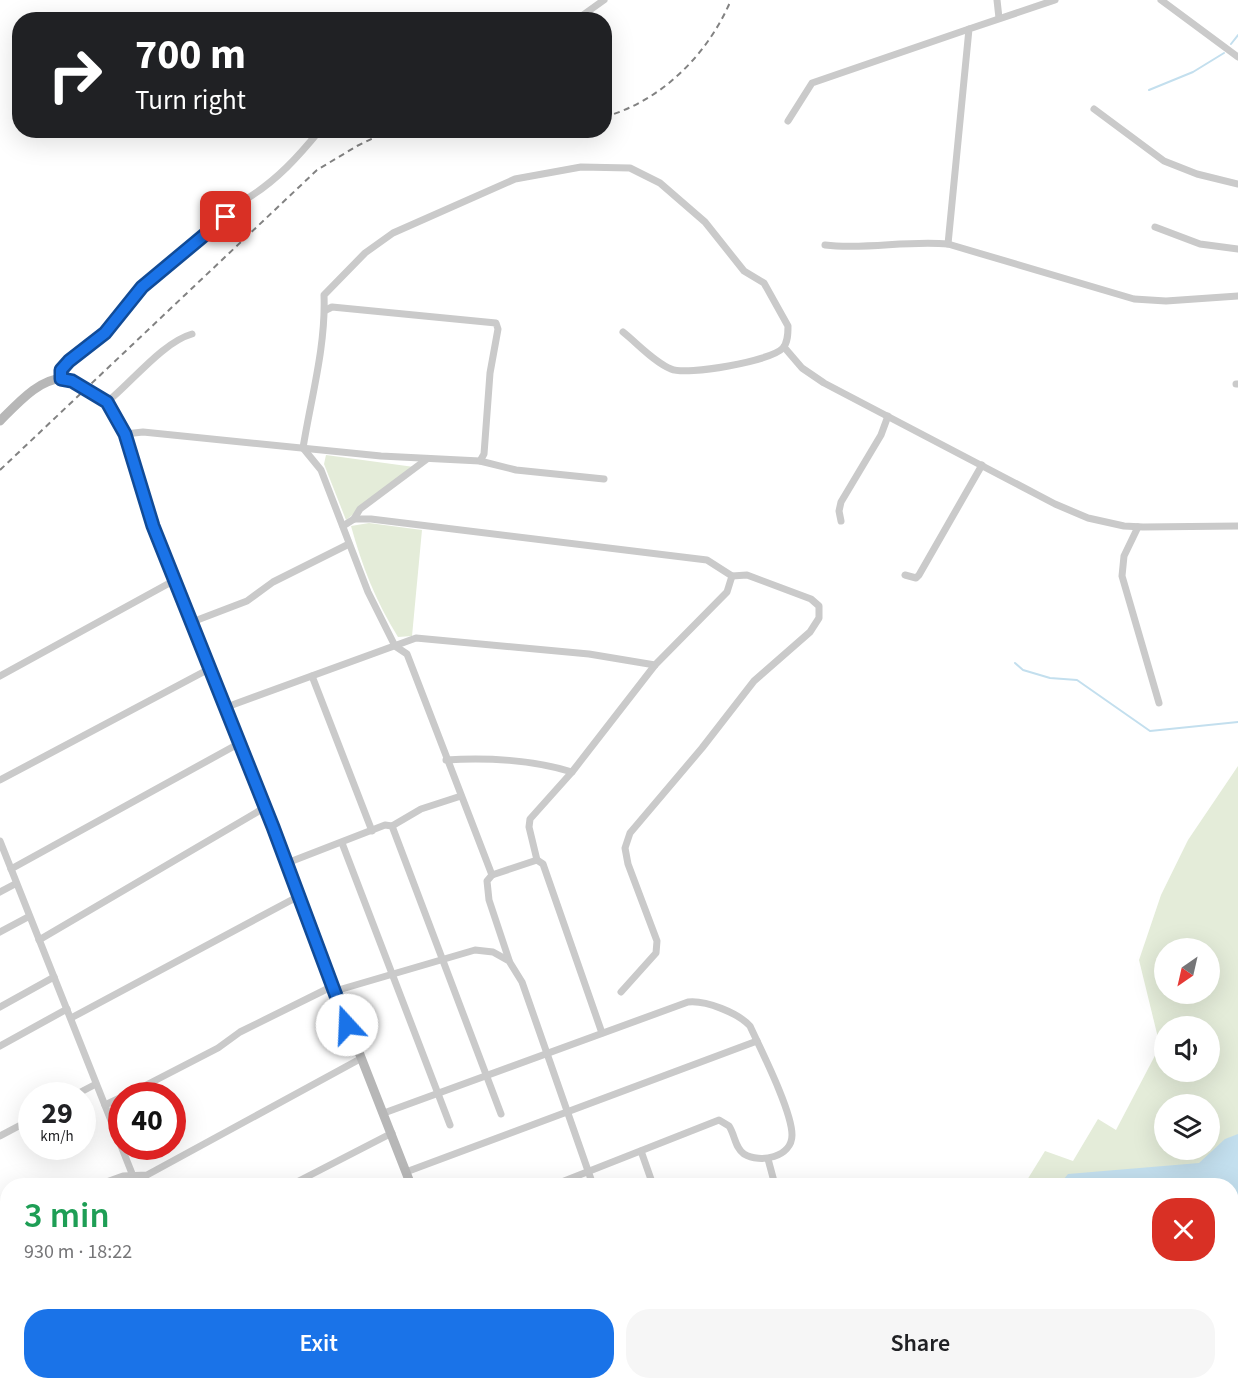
<!DOCTYPE html>
<meta charset="utf-8">
<style>
body{margin:0;font-family:"Source Sans 3",sans-serif;background:#f6f6f6;color:#202124;height:100vh;display:flex;flex-direction:column;font-size:22px;white-space:nowrap}
*{box-sizing:border-box;margin:0}
p{font-size:20px;color:#757577}
.icon{flex:none;width:33px;height:33px;fill:none;stroke:currentColor;stroke-width:2;stroke-linecap:round;stroke-linejoin:round}
.map{position:relative;flex:1;overflow:hidden}
.side{position:absolute;left:0px;top:1178px;width:1239px;height:212px;display:flex;flex-direction:column;background:#fff;border-radius:24px 24px 0 0;box-shadow:0 6px 24px #0002}
.side>*{flex:none}
.guide{position:absolute;left:12px;top:12px;width:600px;height:126px;border-radius:24px;box-shadow:0 6px 24px #0002;background:#202124;color:#fff;overflow:hidden}
.needle{width:39px;rotate:214deg}
.controls{position:absolute;left:1154px;top:938px;display:grid;gap:12px}
.controls a{display:grid;place-items:center;width:66px;height:66px;border-radius:50%;background:#fff;box-shadow:0 6px 24px #0002;font-size:30px}
.speed{position:absolute;left:18px;top:1082px;display:flex;gap:12px;font-size:30px;font-weight:700;text-align:center}
.speed>*{display:grid;place-content:center;width:78px;height:78px;border-radius:50%;background:#fff;box-shadow:0 6px 24px #0002;line-height:1}
.speed small{font-size:15px;font-weight:400}
.speed .limit{border:9px solid #d22;background:#fff;color:#111}
.pin{position:absolute;display:grid;place-items:center;width:51px;height:51px;color:#fff;margin:-26px;border-radius:12px;box-shadow:0 3px 9px #0006}
.me{position:absolute;width:66px;margin:-33px;rotate:340deg;stroke-linejoin:round;filter:drop-shadow(0 0 4px #0008)}
.turn{display:flex;align-items:center;gap:21px;height:126px;padding:0 24px;font-size:27px}
.turn .icon{width:78px;height:78px;stroke-width:2.5}
.turn b{display:block;font-size:42px;line-height:51px}
.round{display:grid;place-items:center;flex:none;width:63px;height:63px;border-radius:24px;background:#f6f6f6}
.head{display:flex;align-items:center;justify-content:space-between;height:102px;padding:0 24px}
h1{font-size:36px;font-weight:600;line-height:45px;color:#1e9e55}
.cta{display:flex;gap:12px;margin-top:auto;padding:12px 24px}
.cta a{flex:1;height:69px;border-radius:24px;background:#1a73e8;color:#fff;font-size:24px;font-weight:600;line-height:69px;text-align:center}
.cta a+a{background:#f6f6f6;color:#202124}
.map>svg:first-child{display:block}
</style>
<div class="map">
<svg width="1238" height="1388" viewBox="0 0 1238 1388">
<rect width="100%" height="100%" fill="#fff"/>
<!-- green -->
<g fill="#e4ecd9" fill-rule="evenodd">
<polygon points="326,455 414,467 346,520 324,464"/>
<path d="M 369,523 L 422,530 L 412,636 L 398,637 C 376,602 362,566 351,526 Z"/>
<path d="M 1238,766 L 1238,1388 L 1147,1388 L 1139,1382 L 1232,1382 L 1232,1185 L 1024,1185 L 1045,1151 L 1073,1161 L 1098,1119 L 1116,1130 L 1160,1046 L 1139,960 L 1161,895 L 1188,840 ZM 1164,948 L 1209,948 L 1209,993 L 1164,993 ZM 1164,1026 L 1209,1026 L 1209,1071 L 1164,1071 ZM 1164,1104 L 1209,1104 L 1209,1149 L 1164,1149 Z"/>
</g>
<!-- water -->
<polygon fill="#c3dfee" points="1238,1134 1238,1225 1232,1227 1232,1185 1059,1185 1068,1174 1199,1163 1225,1139"/>
<g fill="none" stroke-linecap="round" stroke-linejoin="round">
<!-- stream -->
<g stroke="#c3dfee" stroke-width="2">
<polyline points="1231,44 1238,35"/>
<polyline points="1149,90 1193,72 1224,53"/>
<polyline points="1015,663 1023,670 1050,678 1077,680 1150,731 1238,722"/>
</g>
<!-- street -->
<g stroke="#cacaca" stroke-width="7">
<polyline points="997,0 999,18"/>
<polyline points="1161,0 1238,57"/>
<polyline points="576,20 604,0"/>
<polyline points="1094,109 1164,161 1197,174 1238,184"/>
<polyline points="788,121 812,83 969,29"/>
<polyline points="1155,227 1200,244 1238,249"/>
<polyline points="948,244 969,29 1055,0"/>
<path d="M 825,245 C 866,250 907,240 948,244 L 1134,299 L 1166,301 L 1238,296"/>
<polyline points="784,347 802,368 824,383 1055,504 1088,518 1124,526 1143,527 1238,526"/>
<path d="M 61,379 L 61,370 L 69,361 L 105,333 L 142,287 L 248,198 C 277,180 298,157 320,130"/>
<polyline points="1236,384 1238,384"/>
<path d="M 107,402 C 131,383 163,342 192,334"/>
<polyline points="125,434 143,432 381,456 480,461 484,454 490,373 498,329 496,323 332,307 326,310"/>
<polyline points="480,461 516,470 604,479"/>
<polyline points="354,519 360,509 427,459"/>
<polyline points="841,521 839,511 841,502 881,435 888,416"/>
<polyline points="343,526 354,519 371,519 707,560 732,576 727,592 655,665 572,772 530,819 529,827 537,860"/>
<polyline points="1138,527 1124,556 1122,576 1159,703"/>
<polyline points="905,575 916,578 919,575 982,465"/>
<polyline points="192,622 247,601 273,582 349,544"/>
<polyline points="0,676 175,580"/>
<polyline points="312,676 372,831"/>
<polyline points="224,708 416,638 589,654 655,665"/>
<path d="M 446,760 C 486,757 533,760 572,772"/>
<polyline points="0,780 209,669"/>
<polyline points="392,826 421,809 461,796"/>
<polyline points="0,841 133,1176"/>
<polyline points="342,843 450,1125"/>
<polyline points="287,863 385,825 392,826 501,1114"/>
<polyline points="11,869 238,744"/>
<path d="M 492,875 L 407,654 L 395,646 L 368,592 L 321,470 L 303,448 C 311,398 326,346 324,295 L 365,253 L 393,233 L 515,179 L 581,167 L 630,168 L 660,183 L 705,222 L 744,271 L 764,283 L 788,326 C 788,333 788,342 783,348 C 771,361 687,376 671,369 C 654,362 637,343 623,332"/>
<polyline points="0,892 15,884"/>
<polyline points="0,932 28,917"/>
<polyline points="39,940 264,808"/>
<polyline points="509,960 489,900 487,881 492,875 537,860 543,864 602,1033"/>
<polyline points="335,991 475,950 493,952 509,961 522,982 593,1185"/>
<polyline points="621,992 656,953 657,941 628,864 625,848 630,833 702,748 754,681 810,632 819,618 819,606 811,599 747,575 732,576"/>
<polyline points="0,1007 54,977"/>
<polyline points="71,1018 299,896"/>
<polyline points="0,1046 67,1009"/>
<polyline points="75,1095 96,1084"/>
<polyline points="127,1095 218,1048 240,1032 333,986"/>
<polyline points="105,1105 122,1097"/>
<path d="M 384,1113 L 688,1002 C 706,1000 738,1013 750,1026 C 761,1050 792,1111 792,1135 C 792,1157 760,1164 744,1154 C 735,1148 735,1135 729,1126 L 719,1120 L 554,1185"/>
<polyline points="0,1136 32,1119"/>
<polyline points="641,1151 653,1185"/>
<polyline points="768,1159 775,1185"/>
<polyline points="406,1172 757,1041"/>
<polyline points="98,1185 123,1176 147,1175 360,1059"/>
<polyline points="291,1185 392,1133"/>
<polyline points="0,1240 8,1236"/>
<polyline points="0,1330 8,1326"/>
<polyline points="561,1382 563,1388"/>
<polyline points="600,1382 602,1388"/>
<polyline points="737,1388 738,1382"/>
</g>
<!-- secondary -->
<g stroke="#b7b7b7" stroke-width="9">
<path d="M 0,421 C 15,406 42,375 65,379 C 73,380 80,385 86,389 C 107,400 115,414 125,434 L 153,526 L 411,1185"/>
<polyline points="486,1382 489,1388"/>
<polyline points="918,1382 946,1388"/>
<polyline points="674,1388 676,1382"/>
</g>
<!-- rail -->
<g stroke="#828282" stroke-width="2" stroke-dasharray="6 4.5" stroke-linecap="butt">
<path d="M 604,117 C 662,101 708,54 731,0"/>
<polyline points="0,470 317,170 357,146 390,130"/>
</g>
</g>
<g fill="none" stroke-linecap="round" stroke-linejoin="round">
<defs>
<polyline id="route" points="226,217 142,287 105,333 69,361 61,370 61,379 72,381 107,402 125,434 153,526 273,827 347,1025"/>
</defs>
<!-- route casing -->
<use href="#route" stroke="#114b97" stroke-width="15"/>
<!-- route -->
<use href="#route" stroke="#1a73e8" stroke-width="10"/>
</g>
</svg>
<div class="controls">
<a><svg class="needle" viewBox="-14 -14 28 28"><path d="M0-13l5 13h-10z" fill="#e53935"/><path d="M0 13l5-13h-10z" fill="#757577"/></svg></a>
<a><svg class="icon" aria-label="sound" viewBox="0 0 24 24"><path d="M4 9h4l5-4v14l-5-4H4zM17 9q2 3 0 6"/></svg></a>
<a><svg class="icon" aria-label="layers" viewBox="0 0 24 24"><path d="M12 4l9 5-9 5-9-5zM3 14l9 5 9-5"/></svg></a>
</div>
<div class="speed"><div>29<small>km/h</small></div><div class="limit">40</div></div>
<div class="pin" style="left:226px;top:217px;background:#d93025"><svg class="icon" aria-label="arrive" viewBox="0 0 24 24"><path d="M6 21V4h12l-3 4 3 4H6"/></svg></div>
<svg class="me" style="left:347px;top:1025px" viewBox="-20 -20 40 40"><circle r="19" fill="#fff"/><path d="M0-13L10 11 0 6-10 11z" fill="#1a73e8"/></svg>
<div class="guide">
<div class="turn"><svg class="icon" aria-label="right" viewBox="0 0 24 24"><path d="M7 20v-9h11M14 6l5 5-5 5"/></svg><div><b>700 m</b>Turn right</div></div>
</div>
<section class="side">
<div class="head"><div><h1>3 min</h1><p>930 m · 18:22</p></div><a class="round" style="background:#d93025;color:#fff"><svg class="icon" aria-label="close" viewBox="0 0 24 24"><path d="M6 6l12 12M18 6L6 18"/></svg></a></div>
<div class="cta"><a>Exit</a><a>Share</a></div>
</section>
</div>
